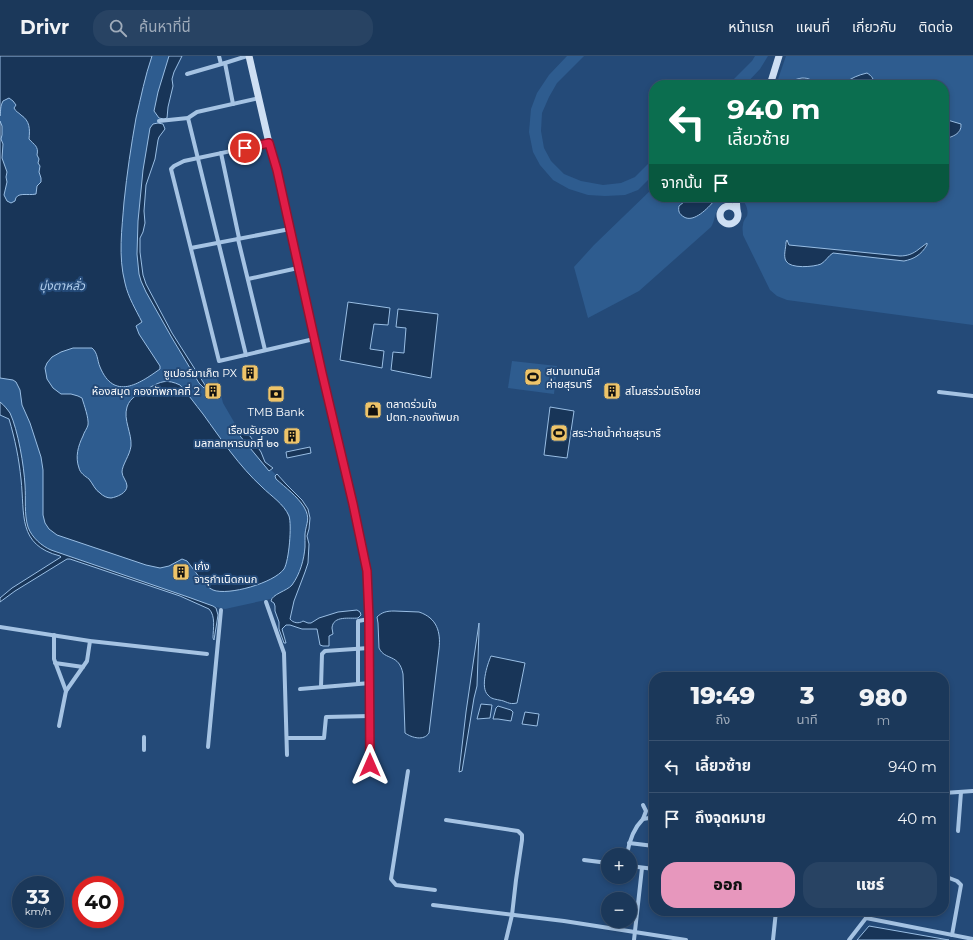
<!DOCTYPE html>
<html lang="th">
<meta charset="utf-8">
<style>
body{margin:0;font-family:Montserrat,"Noto Sans Thai",sans-serif;background:#284363;color:#f1f3f6;height:100vh;display:flex;flex-direction:column;font-size:15px;white-space:nowrap}
*{box-sizing:border-box;margin:0}
p{font-size:13px;color:#a0acbb}
.icon{flex:none;width:22px;height:22px;fill:none;stroke:currentColor;stroke-width:2;stroke-linecap:round;stroke-linejoin:round}
.map{position:relative;flex:1;overflow:hidden}
.drawer{position:absolute;left:649px;top:616px;width:300px;height:244px;display:flex;flex-direction:column;background:#1b385a;border-radius:16px;box-shadow:0 2px 6px #0003,0 0 0 1px #395270}
.drawer>*{flex:none}
.guide{position:absolute;left:649px;top:24px;width:300px;height:122px;border-radius:16px;box-shadow:0 2px 6px #0003,0 0 0 1px #395270;background:#0b6e4f;color:#fff;overflow:hidden}
.tools{position:absolute;left:601px;top:792px;display:grid;gap:8px}
.tools a{display:grid;place-items:center;width:36px;height:36px;border-radius:50%;background:#1b385a;box-shadow:0 2px 6px #0003,0 0 0 1px #395270;font-size:20px}
.speed{position:absolute;left:12px;top:820px;display:flex;gap:8px;font-size:20px;font-weight:700;text-align:center}
.speed>*{display:grid;place-content:center;width:52px;height:52px;border-radius:50%;background:#1b385a;box-shadow:0 2px 6px #0003,0 0 0 1px #395270;line-height:1}
.speed small{font-size:10px;font-weight:400}
.speed .limit{border:6px solid #d22;background:#fff;color:#111}
.pin{position:absolute;display:grid;place-items:center;width:34px;height:34px;color:#fff;margin:-17px;border:2px solid #fff;border-radius:50%;box-shadow:0 1px 4px #0007}
.me{position:absolute;width:44px;margin:-22px;rotate:0deg;stroke-linejoin:round;filter:drop-shadow(0 0 3px #0008)}
.turn{display:flex;align-items:center;gap:14px;height:84px;padding:0 12px;font-size:18px}
.turn .icon{width:52px;height:52px;stroke-width:2.5}
.turn b{display:block;font-size:28px;line-height:34px}
.then{display:flex;align-items:center;height:38px;padding:0 12px;background:#0003;gap:8px;font-size:15px}
.eta{display:flex;justify-content:space-evenly;align-items:center;height:68px;text-align:center}
.eta b{font-size:24px;font-weight:800;line-height:28px}
.cta{display:flex;gap:8px;margin-top:auto;padding:8px 12px}
.cta a{flex:1;height:46px;border-radius:16px;background:#e797bd;color:#111;font-size:16px;font-weight:800;line-height:46px;text-align:center}
.cta a+a{background:#284363;color:#f1f3f6}
ul{padding:0;list-style:none}
li{display:flex;align-items:center;gap:12px;height:52px;padding:0 12px;border-top:1px solid #395270}
li div{flex:1}
li b{display:block;font-size:15px}
li em{font-style:normal}
header{display:flex;align-items:center;gap:24px;box-sizing:border-box;height:56px;padding:0 20px;background:#1b385a;border-bottom:1px solid #395270}
header strong{font-size:19px}
nav{display:flex;gap:22px;margin-inline-start:auto;font-size:14px}
.search{width:280px;height:36px;background:#284363;display:flex;align-items:center;gap:10px;box-sizing:border-box;padding:0 14px;border-radius:16px;color:#a0acbb;font-size:15px}
.map>svg:first-child{display:block}
</style>
<header>
<strong>Drivr</strong>
<div class="search"><svg class="icon" aria-label="search" viewBox="0 0 24 24"><circle cx="10" cy="10" r="6"/><path d="M15 15l6 6"/></svg>ค้นหาที่นี่</div>
<nav><a>หน้าแรก</a><a>แผนที่</a><a>เกี่ยวกับ</a><a>ติดต่อ</a></nav>
</header>
<div class="map">
<svg width="973" height="884" viewBox="0 0 973 884">
<rect width="100%" height="100%" fill="#244a78"/>
<!-- green -->
<g fill="#2e5c8f">
<polygon points="0,0 171,0 160,69 152,71 138,182 143,223 163,264 200,323 216,319 223,347 241,378 269,412 297,439 305,449 308,460 309,466 306,480 305,505 291,533 275,542 225,553 207,549 53,497 34,485 27,472 25,461 23,422 11,364 0,349"/>
<polygon points="567,0 584,0 557,27 549,41 542,57 541,75 544,92 551,105 564,118 581,125 603,129 621,127 635,121 654,102 654,118 638,134 625,139 605,140 588,139 569,133 553,124 540,109 533,96 529,76 531,53 537,37 549,19"/>
<polygon points="755,0 768,0 760,13 745,29 728,29 752,5"/>
<path d="M 786,0 L 973,0 L 973,269 L 787,244 L 777,240 L 770,234 L 743,179 C 743,176 742,172 743,169 C 743,165 745,163 747,160 C 749,153 745,147 741,141 L 944,141 L 944,83 L 953,81 L 960,76 L 961,68 L 944,63 L 944,29 L 874,29 L 874,24 L 844,27 L 844,29 L 814,29 L 813,26 L 792,26 L 790,29 L 776,29 Z"/>
<path d="M 654,131 L 654,141 L 729,141 C 726,145 720,148 718,153 C 714,159 715,165 711,171 L 639,235 L 588,262 L 574,211 L 594,189 Z"/>
<polygon points="512,305 557,310 554,338 508,332"/>
</g>
<!-- water -->
<g fill="#183558" stroke="#99bee4">
<path d="M 0,0 L 152,0 C 145,20 141,41 136,62 C 131,90 127,117 124,146 C 122,173 118,200 125,227 C 128,241 136,254 142,266 L 136,270 L 139,278 L 160,310 L 160,313 C 139,328 114,345 100,311 C 97,304 98,297 92,292 L 73,292 L 61,296 L 52,301 L 47,307 L 45,312 L 47,323 L 53,332 L 61,338 L 71,338 L 78,340 L 82,342 C 84,349 89,362 88,369 C 87,373 84,376 83,380 C 78,390 75,401 79,412 C 80,417 85,420 89,423 C 93,428 95,434 100,437 C 103,440 107,442 111,442 C 117,441 127,437 127,430 C 127,425 122,421 122,416 C 122,409 130,399 131,390 C 132,377 123,364 127,351 C 130,341 140,337 149,332 C 161,325 167,323 180,329 C 188,338 195,348 203,358 C 221,383 239,410 262,431 C 271,440 284,448 289,460 C 292,469 289,505 284,513 C 274,527 228,540 213,534 C 205,531 193,512 187,505 L 182,503 L 169,510 L 160,512 L 146,509 L 57,479 L 49,473 L 45,467 L 43,459 L 43,414 L 41,401 L 30,367 L 22,349 L 20,334 L 16,326 L 13,324 L 0,322 L 0,65 L 2,70 L 2,79 L 1,83 L 3,88 L 2,102 L 7,116 L 6,121 L 7,126 L 4,139 L 7,145 L 11,147 L 15,145 C 16,135 28,140 36,138 L 37,130 L 41,126 L 41,122 L 39,116 L 40,110 L 38,107 L 39,103 L 37,99 C 39,90 34,89 29,83 C 30,73 30,65 21,59 C 18,56 16,56 14,52 L 16,49 L 13,45 L 9,42 L 3,45 C 0,51 1,53 0,60 Z"/>
<polygon points="169,0 182,0 174,16 172,23 173,30 168,51 167,62 164,63 159,62 154,55 158,36"/>
<path d="M 867,17 C 872,20 874,23 874,29 L 844,29 L 844,27 C 852,22 858,19 867,17 Z"/>
<path d="M 802,22 C 808,22 812,23 814,29 L 790,29 C 793,24 796,23 802,22 Z"/>
<path d="M 944,63 L 961,68 C 962,78 952,81 944,83 Z"/>
<polygon points="158,67 163,68 165,73 159,81 158,84 155,103 146,129 144,155 145,167 143,176 140,182 140,196 143,219 146,228 172,277 205,329 206,331 204,332 199,327 172,282 146,236 141,225 139,218 137,198 138,165 143,114 150,72 153,68"/>
<path d="M 690,141 L 713,141 L 714,145 C 708,152 694,167 684,161 C 679,158 678,155 679,150 Z"/>
<path d="M 787,184 L 789,189 L 900,200 C 907,200 913,198 919,193 C 922,191 924,189 927,187 L 927,189 C 921,199 914,203 904,205 L 833,197 C 828,200 826,205 821,208 C 814,211 790,213 786,205 C 783,200 786,192 786,186 Z"/>
<polygon points="348,246 390,252 388,269 374,268 370,293 384,295 382,312 340,304"/>
<polygon points="398,253 438,258 431,322 391,314 393,296 404,297 406,272 396,271"/>
<path d="M 0,346 C 4,349 7,353 10,357 C 18,374 24,410 25,429 C 26,443 24,458 28,471 C 32,482 42,490 51,494 L 188,541 L 213,550 L 216,552 L 218,559 L 214,584 L 213,582 C 213,573 216,560 209,553 L 180,540 L 70,503 L 67,503 L 15,535 L 0,546 L 0,542 L 12,532 L 61,501 L 60,500 C 17,489 25,458 21,423 C 19,403 15,383 9,363 L 0,359 Z"/>
<polygon points="550,351 574,355 567,402 544,399"/>
<polygon points="236,375 240,375 250,380 261,396 265,406 273,412 269,415"/>
<polygon points="310,391 311,397 287,402 286,396"/>
<path d="M 277,418 L 286,428 L 302,444 L 308,453 L 310,462 L 309,473 L 307,480 L 309,488 L 308,507 L 305,516 L 294,545 L 290,563 C 293,567 299,568 303,565 L 308,567 L 311,567 L 319,562 L 338,556 L 357,554 L 360,556 L 361,559 L 358,562 C 350,563 333,559 332,572 C 332,574 333,576 333,578 L 329,580 L 329,590 L 323,590 L 320,589 L 317,573 L 302,573 L 290,569 L 286,569 L 282,573 L 286,587 L 284,587 L 279,573 L 279,566 L 275,555 L 275,550 L 274,547 L 271,545 C 272,538 287,535 292,529 C 300,518 304,504 305,491 C 305,487 305,482 305,478 C 306,467 311,463 304,451 C 297,440 286,432 276,423 L 275,420 Z"/>
<path d="M 394,555 L 419,556 C 437,562 441,576 439,593 L 429,677 C 424,685 412,682 405,677 L 403,618 C 399,597 385,605 379,592 L 378,567 L 377,561 C 382,556 387,555 394,555 Z"/>
<polygon points="479,567 479,574 477,630 474,642 462,715 459,716 466,656"/>
<path d="M 491,600 L 525,607 L 517,647 C 508,649 507,645 499,644 C 495,643 491,643 488,639 C 480,632 487,609 491,600 Z"/>
<polygon points="481,648 492,649 490,662 477,663"/>
<polygon points="498,650 511,654 513,656 511,665 498,663 493,663 496,652"/>
<polygon points="525,656 539,658 537,670 522,668"/>
<polygon points="869,870 949,884 857,884"/>
</g>
<g fill="none" stroke-linecap="round" stroke-linejoin="round">
<!-- street -->
<g stroke="#a5c3e3" stroke-width="4">
<polyline points="219,0 221,8"/>
<polyline points="187,18 225,7"/>
<polyline points="233,48 225,7 247,0"/>
<polyline points="188,62 246,299"/>
<polyline points="159,65 188,62 197,56 259,42"/>
<polyline points="269,87 184,105 174,110 171,113 219,305 314,283"/>
<polyline points="221,97 239,182"/>
<polyline points="238,183 265,294"/>
<polyline points="191,192 290,173"/>
<polyline points="248,223 298,212"/>
<polyline points="939,336 973,340"/>
<polyline points="266,546 284,597 287,699"/>
<polyline points="0,571 90,585 207,598"/>
<polyline points="54,579 54,603 66,635 59,670"/>
<polyline points="55,607 83,611"/>
<polyline points="358,628 358,565 369,563"/>
<polyline points="321,631 322,598 325,595 369,592"/>
<polyline points="300,633 370,627"/>
<polyline points="66,635 87,605 90,585"/>
<polyline points="287,682 324,682 326,661 370,660"/>
<polyline points="208,691 221,554"/>
<polyline points="144,694 144,681"/>
<polyline points="408,715 391,823 396,829 435,834"/>
<polyline points="944,737 973,735"/>
<polyline points="651,743 653,757 652,763"/>
<polyline points="643,763 646,755 643,749"/>
<polyline points="446,764 518,775 522,779 522,784 516,824 512,859 506,884"/>
<polyline points="944,771 945,737"/>
<polyline points="958,775 961,736"/>
<polyline points="629,787 654,790"/>
<path d="M 627,799 C 629,785 633,773 643,763 L 649,762 L 652,763 L 654,766"/>
<polyline points="584,804 608,807"/>
<polyline points="630,810 654,813"/>
<polyline points="944,820 957,825 961,829 952,879"/>
<polyline points="433,849 564,865 686,884"/>
<polyline points="866,862 870,855"/>
<polyline points="634,884 642,812"/>
<polyline points="773,884 776,855"/>
<polyline points="849,884 866,862 973,883"/>
</g>
<!-- secondary -->
<g stroke="#cedff3" stroke-width="7">
<polyline points="249,0 269,87 277,114 322,317 353,448 367,515 368,523 369,563 370,709"/>
<polyline points="770,29 779,0"/>
<polyline points="736,141 737,154"/>
<circle cx="729" cy="159" r="9"/>
</g>
</g>
<g fill="none" stroke-linecap="round" stroke-linejoin="round">
<defs>
<polyline id="route" points="245,92 269,87 277,114 322,317 353,448 367,515 369,563 370,709"/>
</defs>
<!-- route casing -->
<use href="#route" stroke="#92132f" stroke-width="10"/>
<!-- route -->
<use href="#route" stroke="#e11d48" stroke-width="7"/>
</g>
<!-- icons -->
<defs>
<symbol id="building-square" viewBox="-11 -11 22 22"><rect x="-9" y="-9" width="18" height="18" rx="4" fill="#eec469" stroke="#244a78"/><path d="M-4-6H4V6H1V3H-1V6H-4ZM-2.5-4.3h1.7v1.8h-1.7ZM.8-4.3h1.7v1.8H.8ZM-2.5-1h1.7V.8h-1.7ZM.8-1h1.7V.8H.8Z" fill="#111"/></symbol>
<symbol id="stadium-square" viewBox="-11 -11 22 22"><rect x="-9" y="-9" width="18" height="18" rx="4" fill="#eec469" stroke="#244a78"/><path d="M0-5a6.5 5 0 1 0 0 10a6.5 5 0 1 0 0-10ZM-3.5-1.8h7v3.6h-7Z" fill="#111"/></symbol>
<symbol id="bank-square" viewBox="-11 -11 22 22"><rect x="-9" y="-9" width="18" height="18" rx="4" fill="#eec469" stroke="#244a78"/><path d="M-6-4H6V4H-6ZM0-2.3a2.3 2.3 0 1 0 0 4.6a2.3 2.3 0 1 0 0-4.6Z" fill="#111"/></symbol>
<symbol id="shop-square" viewBox="-11 -11 22 22"><rect x="-9" y="-9" width="18" height="18" rx="4" fill="#eec469" stroke="#244a78"/><path d="M-5-2.5h2.3a2.7 3.5 0 0 1 5.4 0H5L5.5 6h-11ZM-1.5-2.5h3a1.5 2.3 0 0 0-3 0Z" fill="#111"/></symbol>
</defs>
<g fill-rule="evenodd">
<use href="#building-square" x="240" y="307" width="20" height="20"/>
<use href="#stadium-square" x="523" y="311" width="20" height="20"/>
<use href="#building-square" x="203" y="325" width="20" height="20"/>
<use href="#building-square" x="602" y="325" width="20" height="20"/>
<use href="#bank-square" x="266" y="328" width="20" height="20"/>
<use href="#shop-square" x="363" y="344" width="20" height="20"/>
<use href="#stadium-square" x="549" y="367" width="20" height="20"/>
<use href="#building-square" x="282" y="370" width="20" height="20"/>
<use href="#building-square" x="171" y="506" width="20" height="20"/>
</g>
<g text-anchor="middle" dominant-baseline="central" stroke-width="4" stroke-linejoin="round" paint-order="stroke">
<!-- poi labels -->
<g font-size="11" fill="#fff" stroke="#244a78" text-anchor="start">
<text x="546" y="315">สนามเทนนิส<tspan x="546" dy="13">ค่ายสุรนารี</tspan></text>
<text x="237" y="317" text-anchor="end">ซูเปอร์มาเก็ต PX</text>
<text x="200" y="335" text-anchor="end">ห้องสมุด กองทัพภาคที่ 2</text>
<text x="625" y="335">สโมสรร่วมเริงไชย</text>
<text x="386" y="348">ตลาดร่วมใจ<tspan x="386" dy="13">ปตท.-กองทัพบก</tspan></text>
<text x="276" y="356" text-anchor="middle">TMB Bank</text>
<text x="279" y="374" text-anchor="end">เรือนรับรอง<tspan x="279" dy="13">มลฑลทหารบกที่ ๒๑</tspan></text>
<text x="572" y="377">สระว่ายนํ้าค่ายสุรนารี</text>
<text x="194" y="510">เก๋ง<tspan x="194" dy="13">จารุกำเนิดกนก</tspan></text>
</g>
<!-- water labels -->
<g font-size="12" font-style="italic" fill="#b0cdeb" stroke="#244a78">
<text x="62" y="229">บุ่งตาหลั่ว</text>
</g>
</g>
</svg>
<div class="tools">
<a>+</a>
<a>−</a>
</div>
<div class="speed"><div>33<small>km/h</small></div><div class="limit">40</div></div>
<div class="pin" style="left:245px;top:92px;background:#d93025"><svg class="icon" aria-label="arrive" viewBox="0 0 24 24"><path d="M6 21V4h12l-3 4 3 4H6"/></svg></div>
<svg class="me" style="left:370px;top:709px" viewBox="-20 -20 40 40"><path d="M0-17L14 15 0 8-14 15z" fill="#e11d48" stroke="#fff" stroke-width="4"/></svg>
<div class="guide">
<div class="turn"><svg class="icon" aria-label="left" viewBox="0 0 24 24"><path d="M17 20v-9H6M10 6l-5 5 5 5"/></svg><div><b>940 m</b>เลี้ยวซ้าย</div></div>
<div class="then">จากนั้น<svg class="icon" aria-label="arrive" viewBox="0 0 24 24"><path d="M6 21V4h12l-3 4 3 4H6"/></svg></div>
</div>
<section class="drawer">
<div class="eta">
<div><b>19:49</b><p>ถึง</p></div>
<div><b>3</b><p>นาที</p></div>
<div><b>980</b><p>m</p></div>
</div>
<ul>
<li><svg class="icon" aria-label="left" viewBox="0 0 24 24"><path d="M17 20v-9H6M10 6l-5 5 5 5"/></svg><div><b>เลี้ยวซ้าย</b></div><em>940 m</em></li>
<li><svg class="icon" aria-label="arrive" viewBox="0 0 24 24"><path d="M6 21V4h12l-3 4 3 4H6"/></svg><div><b>ถึงจุดหมาย</b></div><em>40 m</em></li>
</ul>
<div class="cta"><a>ออก</a><a>แชร์</a></div>
</section>
</div>
